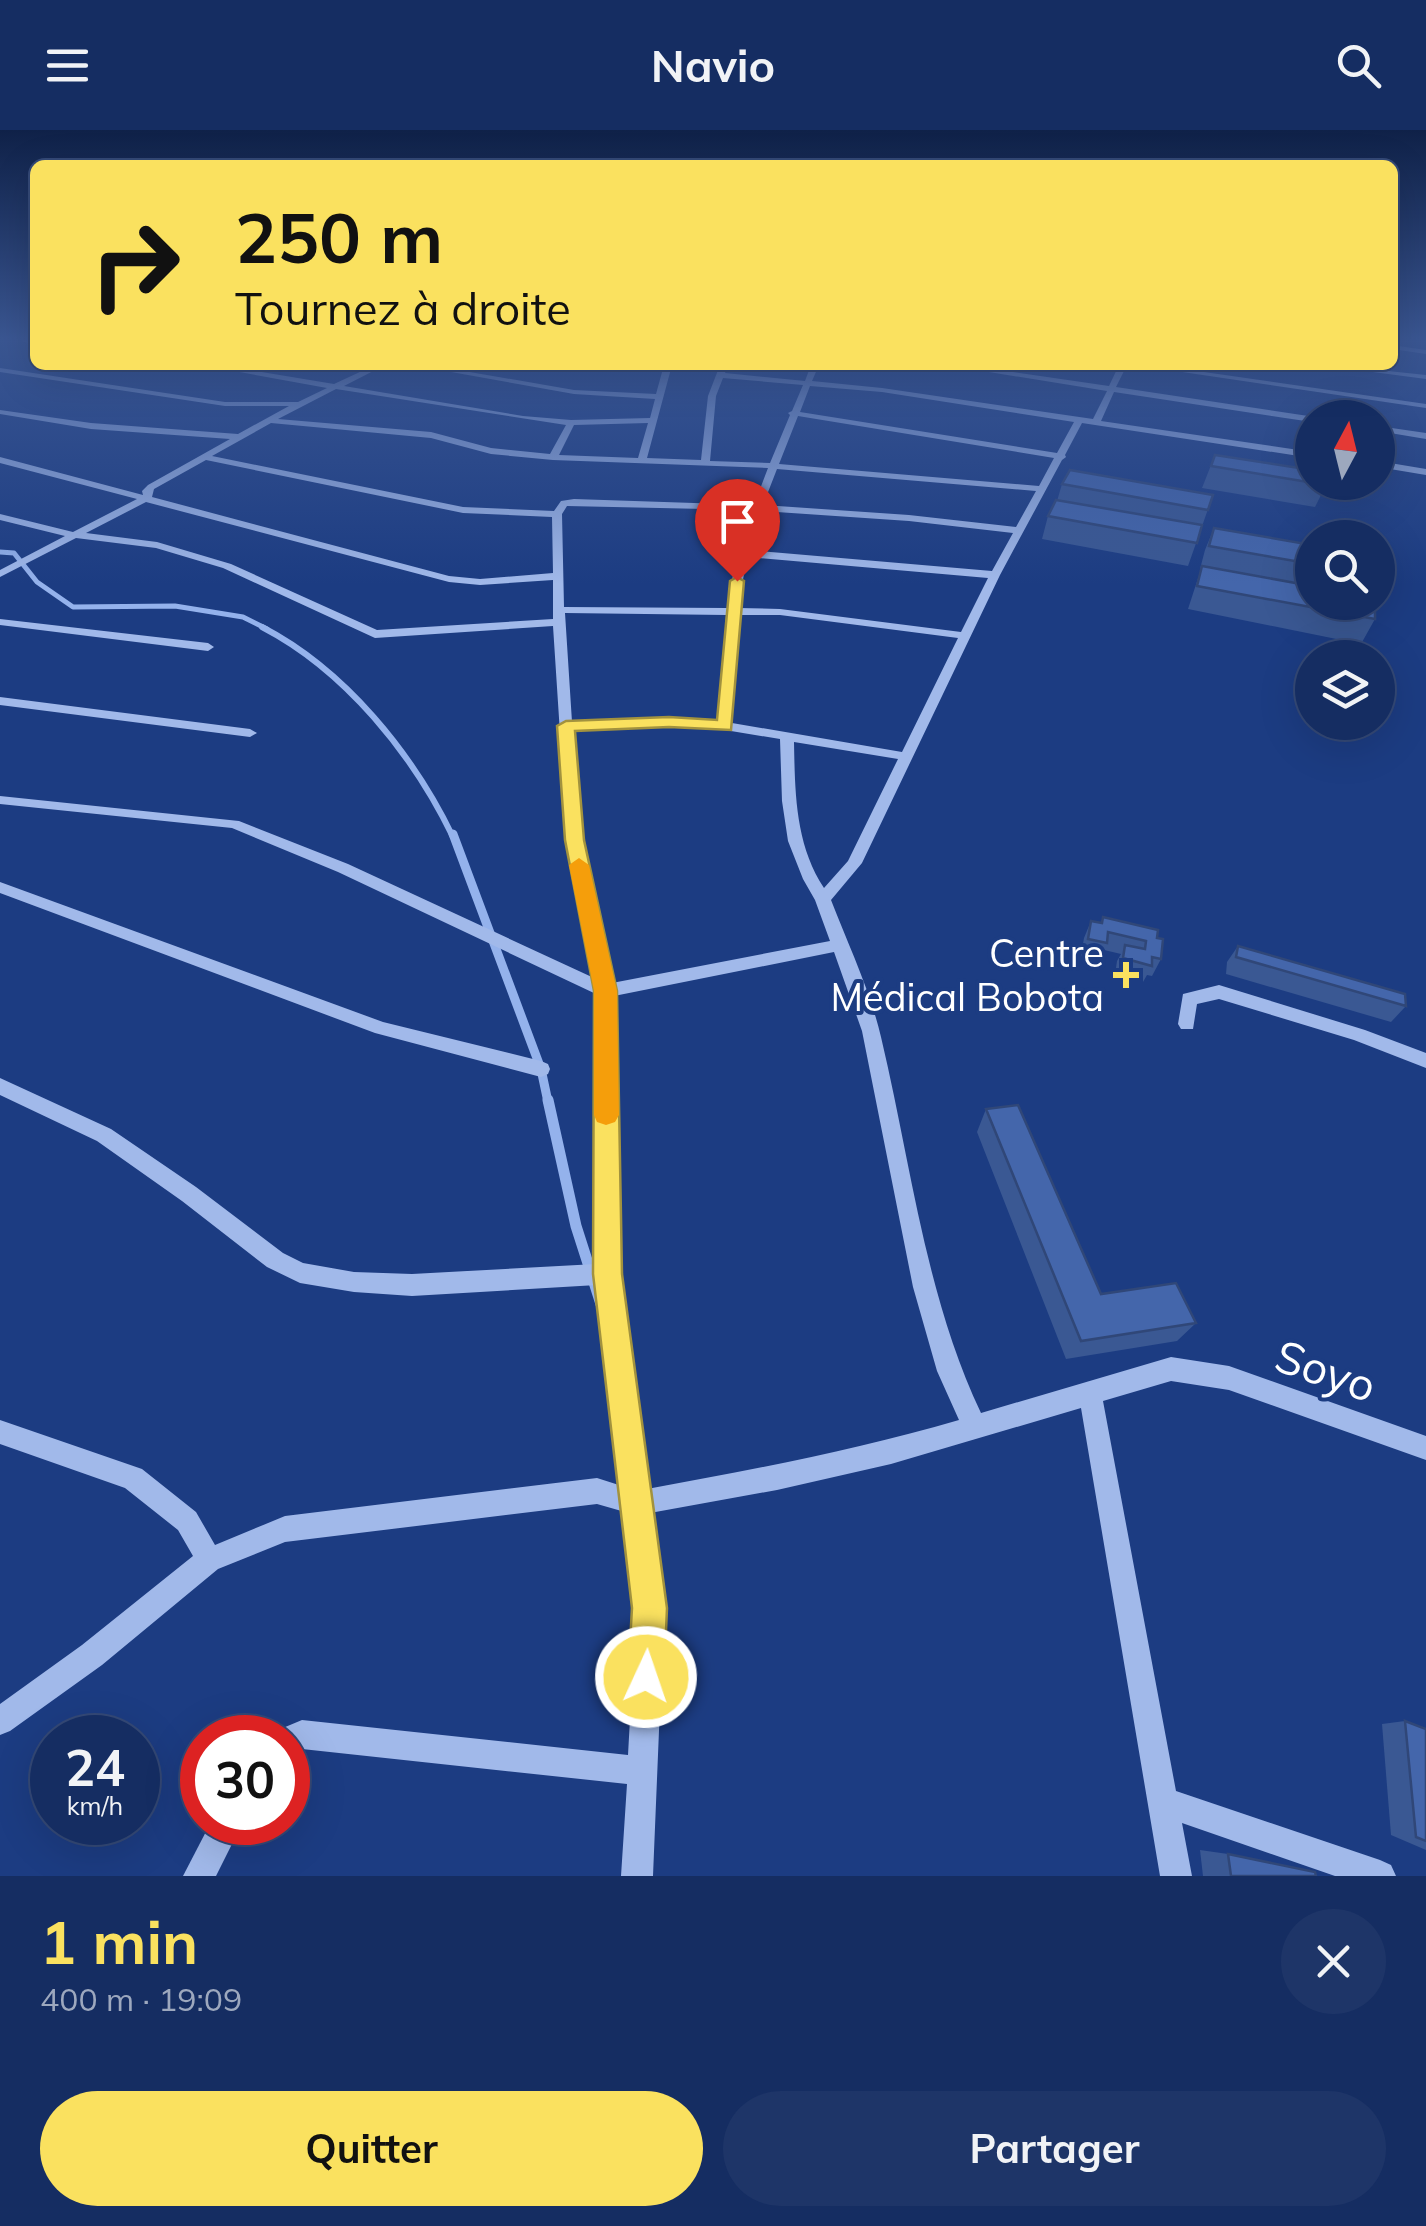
<!DOCTYPE html>
<html lang="fr">
<meta charset="utf-8">
<style>
body{margin:0;font-family:Mulish,sans-serif;background:#1e3568;color:#f1f3f6;height:100vh;display:flex;flex-direction:column;font-size:38px;white-space:nowrap}
*{box-sizing:border-box;margin:0}
p{font-size:32px;color:#9da8be}
.icon{flex:none;width:55px;height:55px;fill:none;stroke:currentColor;stroke-width:2;stroke-linecap:round;stroke-linejoin:round}
.map{position:relative;height:1746px;overflow:hidden}
.sheet{display:flex;flex-direction:column;background:#152d62;flex:1}
.sheet>*{flex:none}
.top-card{position:absolute;left:30px;top:30px;width:1368px;height:210px;border-radius:15px;box-shadow:0 10px 40px #0002,0 0 0 2px #344977;background:#fae15f;color:#111;overflow:hidden}
.needle{width:65px;rotate:7deg}
.tools{position:absolute;left:1295px;top:270px;display:grid;gap:20px}
.tools a{display:grid;place-items:center;width:100px;height:100px;border-radius:50%;background:#152d62;box-shadow:0 10px 40px #0002,0 0 0 2px #344977;font-size:50px}
.speed{position:absolute;left:30px;top:1585px;display:flex;gap:20px;font-size:50px;font-weight:700;text-align:center}
.speed>*{display:grid;place-content:center;width:130px;height:130px;border-radius:50%;background:#152d62;box-shadow:0 10px 40px #0002,0 0 0 2px #344977;line-height:1}
.speed small{font-size:25px;font-weight:400}
.speed .limit{border:15px solid #d22;background:#fff;color:#111}
.pin{position:absolute;display:grid;place-items:center;width:85px;height:85px;color:#fff;margin:-102px -42px;border-radius:50% 50% 50% 0;rotate:-45deg;box-shadow:0 0 10px #0007}
.pin .icon{rotate:45deg}
.me{position:absolute;width:110px;margin:-55px;rotate:3deg;stroke-linejoin:round;filter:drop-shadow(0 0 8px #0008)}
.turn{display:flex;align-items:center;gap:35px;height:210px;padding:0 40px;font-size:45px}
.turn .icon{width:130px;height:130px;stroke-width:2.5}
.turn b{display:block;font-size:70px;line-height:85px}
.round{display:grid;place-items:center;flex:none;width:105px;height:105px;border-radius:52px;background:#1e3568}
.headline{display:flex;align-items:center;justify-content:space-between;height:170px;padding:0 40px}
h1{font-size:60px;font-weight:700;line-height:75px;color:#fae15f}
.action{display:flex;gap:20px;margin-top:auto;padding:20px 40px}
.action a{flex:1;height:115px;border-radius:60px;background:#fae15f;color:#111;font-size:40px;font-weight:700;line-height:115px;text-align:center}
.action a+a{background:#1e3568;color:#f1f3f6}
header{display:flex;justify-content:space-between;align-items:center;height:130px;padding:0 40px;background:#152d62;font-size:45px;font-weight:700}
.map>svg:first-child{display:block}
</style>
<header><svg class="icon" aria-label="menu" viewBox="0 0 24 24"><path d="M4 6h16M4 12h16M4 18h16"/></svg>Navio<svg class="icon" aria-label="search" viewBox="0 0 24 24"><circle cx="10" cy="10" r="6"/><path d="M15 15l6 6"/></svg></header>
<div class="map">
<svg width="1426" height="1746" viewBox="0 0 1426 1746">
<rect width="100%" height="100%" fill="#1c3c82"/>
<g fill="none" stroke-linecap="round" stroke-linejoin="round">
<!-- stream-far3 -->
<polyline stroke="#94b2ec" stroke-width="5" points="0,422 14,423 37,452 73,477 175,476 243,487 267,499"/>
<!-- stream-far2 -->
<path stroke="#94b2ec" stroke-width="6" d="M 262,497 C 345,540 413,624 453,707"/>
<!-- stream-far1 -->
<polyline stroke="#94b2ec" stroke-width="9" points="453,704 541,939 548,972"/>
<!-- stream -->
<polyline stroke="#94b2ec" stroke-width="11" points="548,970 576,1096 601,1174"/>
<!-- minor -->
<g fill="#a1b9ea" fill-rule="evenodd">
<polygon points="22,210 35,210 35,213 23,212"/>
<polygon points="1392,215 1426,220 1426,224 1392,219"/>
<path d="M 201,235 L 219,235 L 334,254 L 375,235 L 385,235 L 344,256 L 523,286 L 571,290 L 650,288 L 655,269 L 574,264 L 412,235 L 429,235 L 574,260 L 656,264 L 664,235 L 672,235 L 647,328 L 701,330 L 708,266 L 720,235 L 728,235 L 725,243 L 805,251 L 811,235 L 819,235 L 812,251 L 882,258 L 1093,289 L 1107,261 L 946,235 L 965,235 L 1109,256 L 1119,235 L 1127,235 L 1116,257 L 1315,287 L 1312,292 L 1114,262 L 1101,291 L 1312,322 L 1312,328 L 1082,293 L 1065,325 L 1066,327 L 1062,330 L 1000,445 L 862,733 L 831,770 C 848,814 870,860 881,907 C 911,1033 925,1165 981,1283 L 1171,1227 L 1229,1236 L 1426,1306 L 1426,1330 L 1229,1260 L 1171,1251 L 1103,1271 L 1176,1661 L 1380,1730 L 1391,1735 L 1396,1746 L 1335,1746 L 1182,1693 L 1192,1746 L 1160,1746 L 1081,1278 L 891,1334 L 777,1360 L 650,1383 L 664,1479 L 653,1746 L 621,1746 L 627,1654 L 302,1619 L 288,1625 L 288,1608 L 275,1608 L 278,1600 L 302,1590 L 628,1625 L 636,1479 L 625,1382 L 597,1374 L 285,1412 L 218,1439 L 102,1535 L 10,1601 L 0,1605 L 0,1574 L 82,1515 L 193,1426 L 178,1400 L 125,1358 L 0,1314 L 0,1290 L 142,1339 L 196,1382 L 215,1415 L 285,1386 L 597,1348 L 622,1356 L 597,1155 L 412,1166 L 354,1162 L 300,1153 L 267,1137 L 182,1071 L 97,1011 L 0,965 L 0,948 L 111,999 L 196,1057 L 283,1123 L 303,1133 L 354,1142 L 412,1144 L 596,1134 L 596,864 L 338,742 L 232,698 L 0,674 L 0,666 L 239,691 L 348,734 L 594,848 L 567,711 L 553,496 L 375,508 L 223,438 L 156,418 L 76,408 L 0,447 L 0,440 L 65,406 L 0,390 L 0,384 L 73,402 L 137,369 L 0,333 L 0,327 L 143,365 L 142,361 L 148,355 L 230,309 L 91,299 L 0,284 L 0,280 L 91,293 L 238,304 L 289,276 L 225,276 L 0,242 L 0,238 L 225,272 L 298,272 L 327,258 ZM 723,248 L 803,255 L 792,281 L 788,283 L 790,285 L 770,333 L 710,331 L 716,266 ZM 810,256 L 882,262 L 1074,292 L 1057,323 L 800,282 ZM 336,259 L 566,295 L 550,324 L 491,318 L 431,302 L 278,289 ZM 798,286 L 1054,328 L 1039,356 L 779,334 ZM 271,293 L 431,308 L 491,324 L 553,330 L 768,338 L 754,375 L 574,369 L 561,371 L 554,381 L 463,377 L 212,326 ZM 648,293 L 638,328 L 559,325 L 574,295 ZM 206,330 L 463,383 L 552,387 L 553,443 L 480,449 L 449,446 L 152,367 L 154,359 ZM 777,339 L 1036,361 L 1016,397 L 909,385 L 763,375 ZM 146,372 L 449,452 L 480,455 L 553,450 L 553,489 L 377,500 L 231,434 L 157,412 L 86,403 ZM 567,376 L 752,380 L 737,423 L 727,478 L 564,477 L 562,384 ZM 761,381 L 909,391 L 1013,403 L 992,441 L 748,420 ZM 747,427 L 988,448 L 961,502 L 780,479 L 738,478 ZM 565,483 L 726,485 L 719,592 L 669,588 L 572,592 ZM 737,485 L 780,485 L 958,508 L 902,622 L 732,593 ZM 669,596 L 725,600 L 780,609 L 782,671 L 788,711 L 803,749 L 815,770 L 830,811 L 612,853 L 581,711 L 573,600 ZM 794,612 L 898,629 L 848,731 L 824,758 C 795,714 795,662 794,612 ZM 834,822 L 862,901 L 913,1157 L 937,1241 L 959,1290 C 856,1320 752,1340 647,1359 L 618,1144 L 614,866 Z"/>
<polygon points="1135,235 1155,235 1426,274 1426,278"/>
<polygon points="1331,235 1426,245 1426,249 1335,237"/>
<polygon points="1378,296 1426,303 1426,309 1378,301"/>
<polygon points="1378,331 1426,339 1426,345 1378,337"/>
<polygon points="0,489 208,513 214,517 208,521 0,495"/>
<polygon points="0,567 250,599 257,603 250,607 0,575"/>
<polygon points="0,752 383,892 541,931 548,934 550,939 548,944 541,947 375,903 0,763"/>
<polygon points="1219,855 1365,900 1426,923 1426,938 1354,910 1219,869 1197,874 1193,899 1181,899 1178,894 1183,864"/>
<polygon points="211,1692 243,1692 216,1746 183,1746"/>
</g>
</g>
<!-- wall -->
<g fill="#3a5893">
<polygon points="1215,325 1326,355 1315,377 1202,358"/>
<polygon points="1062,354 1213,365 1188,436 1042,409 1048,386 1057,371"/>
<polygon points="1214,398 1312,415 1312,472 1375,489 1361,514 1188,479 1201,439 1200,439 1205,420"/>
<polygon points="1103,787 1157,808 1161,829 1152,846 1147,845 1143,852 1115,845 1117,831 1121,824 1104,820 1099,830 1081,826 1084,808 1091,791 1101,793"/>
<polygon points="1238,816 1406,876 1391,892 1226,844 1227,832"/>
<polygon points="986,979 1101,1164 1196,1193 1177,1211 1066,1229 977,1002"/>
<polygon points="1405,1591 1426,1599 1426,1720 1391,1705 1382,1594"/>
<polygon points="1200,1720 1228,1724 1316,1746 1203,1746"/>
</g>
<!-- building -->
<g fill="#4466ab" stroke="#304778" stroke-width="2.5">
<polygon points="1215,325 1312,340 1312,352 1326,352 1326,355 1211,336"/>
<polygon points="1070,340 1213,365 1208,380 1062,354"/>
<polygon points="1056,370 1202,395 1197,413 1048,386"/>
<polygon points="1214,398 1312,415 1312,434 1209,416"/>
<polygon points="1378,426 1382,427 1383,447 1378,446"/>
<polygon points="1202,436 1312,456 1312,472 1375,472 1375,489 1197,456"/>
<polygon points="1103,787 1158,800 1157,808 1163,809 1161,829 1152,827 1152,836 1123,828 1125,815 1145,819 1146,811 1108,802 1107,813 1088,809 1091,791 1102,793"/>
<polygon points="1238,816 1405,864 1406,876 1236,827"/>
<polygon points="1018,975 1101,1164 1176,1153 1196,1193 1081,1211 986,979"/>
<polygon points="1405,1591 1426,1599 1426,1711 1416,1707"/>
<polygon points="1228,1724 1315,1742 1316,1746 1231,1746"/>
</g>
<!-- sky -->
<linearGradient id="sky" x2="0" y2="1"><stop stop-color="#0f2148"/><stop offset="0.46" stop-color="#3a5692"/><stop offset="1" stop-color="#3a5692" stop-opacity="0"/></linearGradient>
<rect width="1426" height="454" fill="url(#sky)"/>
<!-- route -->
<polygon fill="#fae15f" stroke="#a2923e" stroke-width="2.5" points="737,447 744,451 731,600 669,597 575,601 584,710 617,861 622,1144 667,1478 664,1547 659,1560 646,1565 633,1560 628,1547 632,1478 593,1144 594,861 565,710 557,596 566,591 669,587 717,590 730,451"/>
<!-- slow -->
<polygon fill="#f59e0b" points="579,728 589,735 617,861 619,985 615,992 606,995 597,992 594,985 594,861 569,735"/>
<!-- markers -->
<path fill="#fae15f" stroke="#1c3c82" stroke-width="4" d="M1121 830h10v10h10v10h-10v10h-10v-10h-10v-10h10z"/>
<g text-anchor="middle" dominant-baseline="central" stroke-width="8" stroke-linejoin="round" paint-order="stroke">
<!-- poi labels -->
<g font-size="38" fill="#fff" stroke="#1c3c82" text-anchor="end">
<text x="1104" y="823">Centre<tspan x="1104" dy="44">Médical Bobota</tspan></text>
</g>
<!-- near-street labels -->
<g font-size="45" fill="#fff" stroke="#1c3c82">
<text transform="translate(1326 1240) rotate(19)">Soyo</text>
</g>
</g>
</svg>
<div class="tools">
<a><svg class="needle" viewBox="-14 -14 28 28"><path d="M0-13l5 13h-10z" fill="#e53935"/><path d="M0 13l5-13h-10z" fill="#9da8be"/></svg></a>
<a><svg class="icon" aria-label="search" viewBox="0 0 24 24"><circle cx="10" cy="10" r="6"/><path d="M15 15l6 6"/></svg></a>
<a><svg class="icon" aria-label="layers" viewBox="0 0 24 24"><path d="M12 4l9 5-9 5-9-5zM3 14l9 5 9-5"/></svg></a>
</div>
<div class="speed"><div>24<small>km/h</small></div><div class="limit">30</div></div>
<div class="pin" style="left:737px;top:451px;background:#d93025"><svg class="icon" aria-label="arrive" viewBox="0 0 24 24"><path d="M6 21V4h12l-3 4 3 4H6"/></svg></div>
<svg class="me" style="left:646px;top:1547px" viewBox="-20 -20 40 40"><circle r="17" fill="#fae15f" stroke="#fff" stroke-width="3"/><path d="M0-11L8 9 0 5-8 9z" fill="#fff"/></svg>
<div class="top-card">
<div class="turn"><svg class="icon" aria-label="right" viewBox="0 0 24 24"><path d="M7 20v-9h11M14 6l5 5-5 5"/></svg><div><b>250 m</b>Tournez à droite</div></div>
</div>
</div>
<section class="sheet">
<div class="headline"><div><h1>1 min</h1><p>400 m · 19:09</p></div><a class="round"><svg class="icon" aria-label="close" viewBox="0 0 24 24"><path d="M6 6l12 12M18 6L6 18"/></svg></a></div>
<div class="action"><a>Quitter</a><a>Partager</a></div>
</section>
